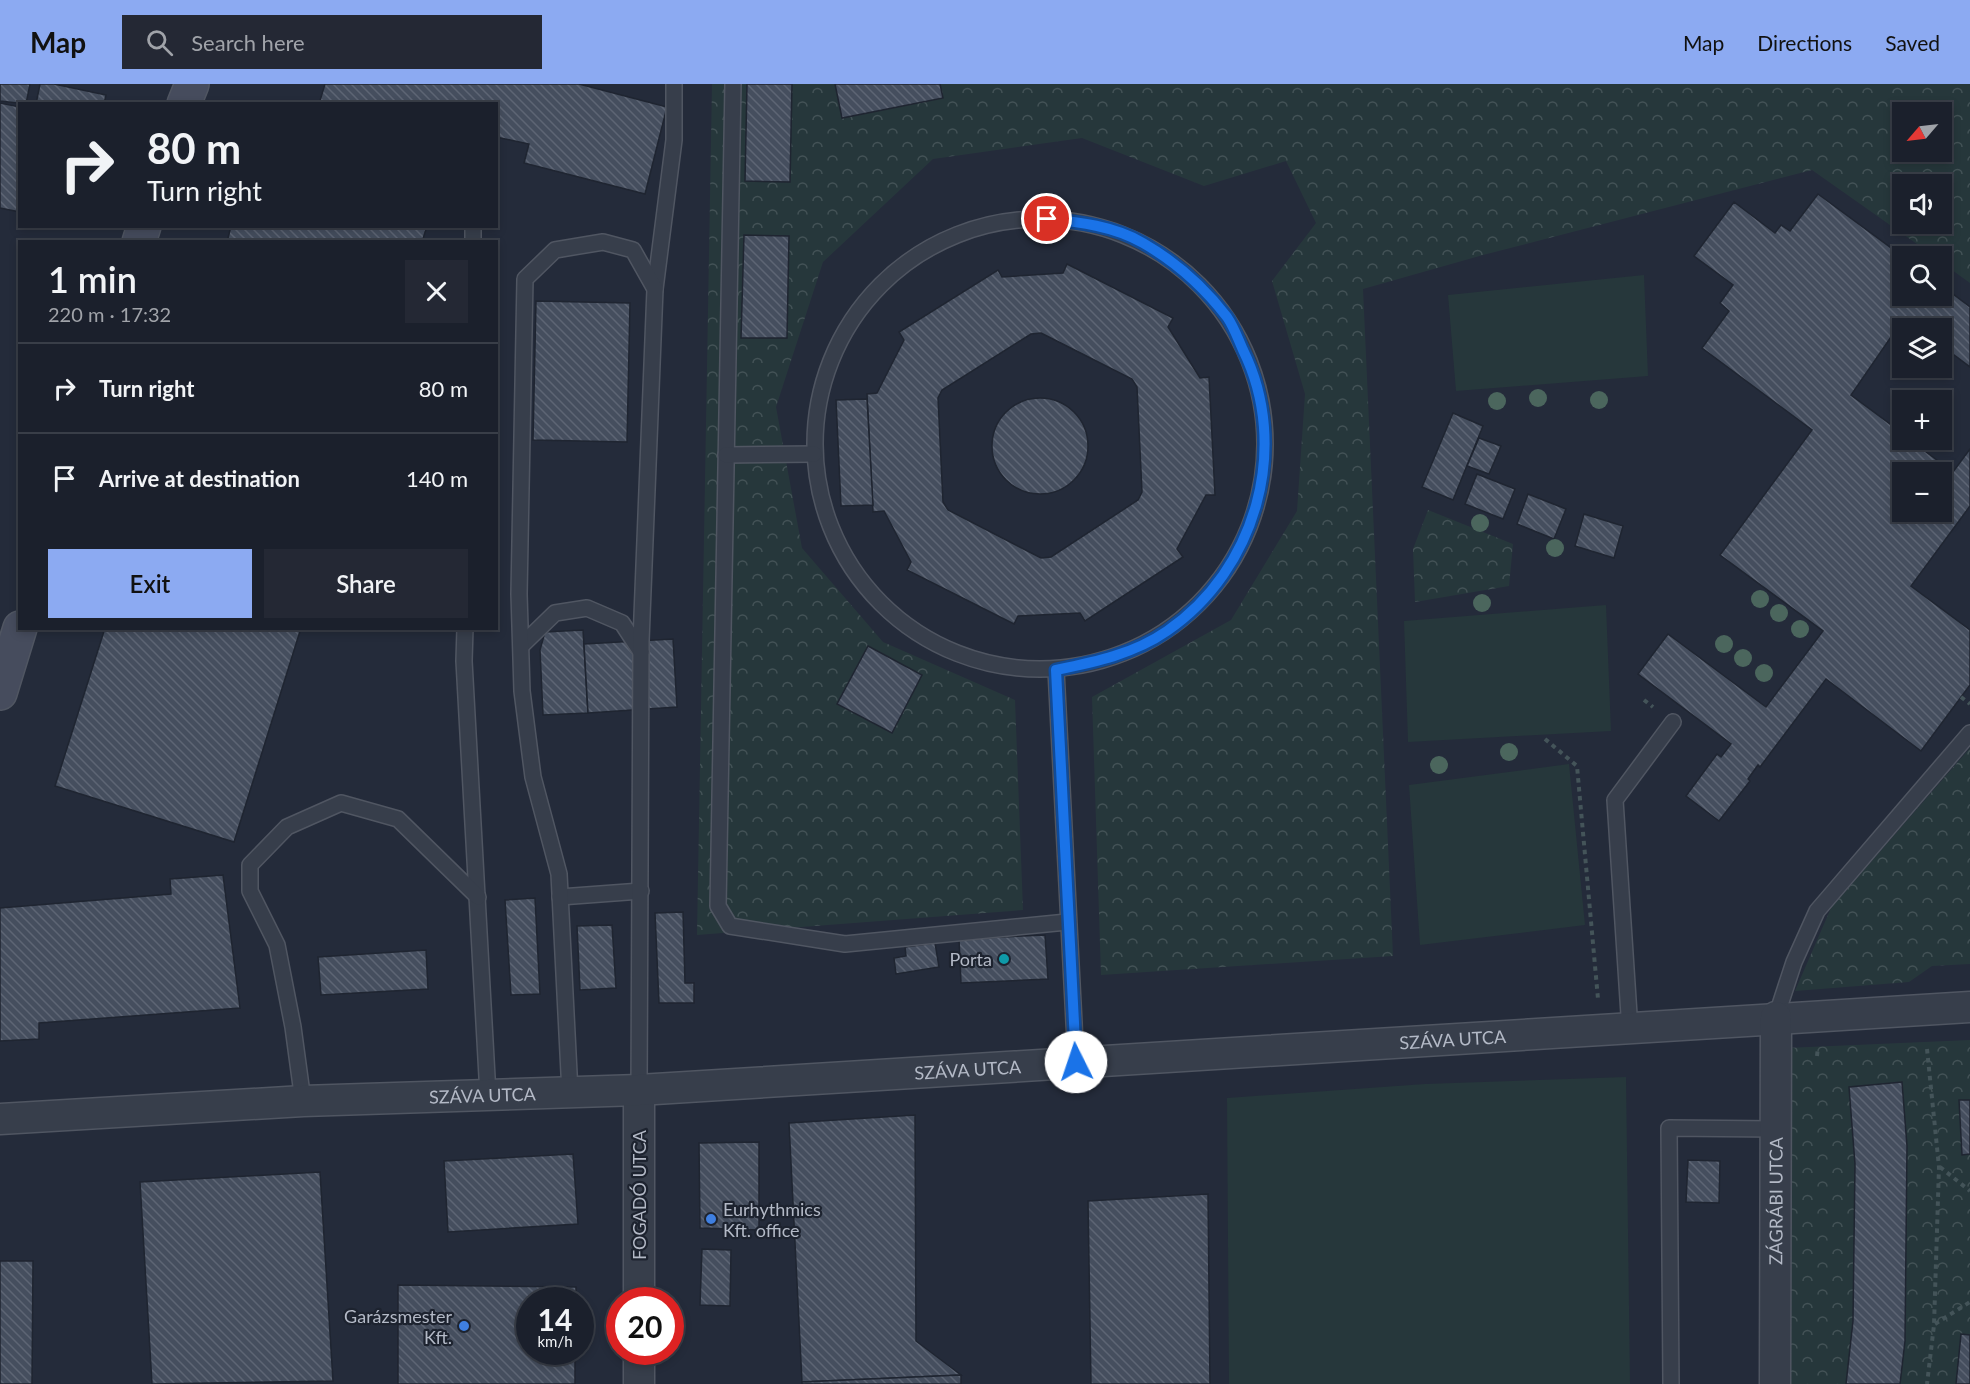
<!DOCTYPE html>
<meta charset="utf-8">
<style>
body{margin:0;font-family:Lato,sans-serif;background:#242834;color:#f1f3f6;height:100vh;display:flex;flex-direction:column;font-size:22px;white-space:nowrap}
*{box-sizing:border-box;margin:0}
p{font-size:20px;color:#a0a3a9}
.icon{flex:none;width:33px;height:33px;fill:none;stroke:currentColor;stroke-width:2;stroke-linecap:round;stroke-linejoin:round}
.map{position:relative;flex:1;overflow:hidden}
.panel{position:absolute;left:18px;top:156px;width:480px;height:390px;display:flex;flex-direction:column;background:#1b202c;border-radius:0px;box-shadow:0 3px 9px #0003,0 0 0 2px #393e48}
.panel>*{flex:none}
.banner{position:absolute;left:18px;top:18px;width:480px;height:126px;border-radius:0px;box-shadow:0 3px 9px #0003,0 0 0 2px #393e48;background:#1b202c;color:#f1f3f6;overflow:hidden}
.needle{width:39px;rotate:242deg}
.buttons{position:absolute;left:1892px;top:18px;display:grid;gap:12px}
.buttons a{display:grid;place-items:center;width:60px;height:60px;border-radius:0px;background:#1b202c;box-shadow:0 3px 9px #0003,0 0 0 2px #393e48;font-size:30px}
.speed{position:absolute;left:516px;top:1203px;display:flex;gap:12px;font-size:30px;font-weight:700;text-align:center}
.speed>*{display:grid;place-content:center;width:78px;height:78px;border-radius:50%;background:#1b202c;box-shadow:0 3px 9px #0003,0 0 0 2px #393e48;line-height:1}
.speed small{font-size:15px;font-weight:400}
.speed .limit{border:9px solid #d22;background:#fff;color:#111}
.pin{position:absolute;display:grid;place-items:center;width:51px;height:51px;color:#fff;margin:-26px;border:3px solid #fff;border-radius:50%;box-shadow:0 2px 6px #0007}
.me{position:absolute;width:66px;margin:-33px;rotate:356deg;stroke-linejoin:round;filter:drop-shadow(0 0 4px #0008)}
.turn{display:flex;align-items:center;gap:21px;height:126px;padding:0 30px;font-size:27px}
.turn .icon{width:78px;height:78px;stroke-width:2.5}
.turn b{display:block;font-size:42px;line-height:51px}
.round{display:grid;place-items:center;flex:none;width:63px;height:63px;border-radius:0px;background:#242834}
.overview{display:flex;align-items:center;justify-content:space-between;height:102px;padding:0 30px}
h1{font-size:36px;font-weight:600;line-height:45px}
.primary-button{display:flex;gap:12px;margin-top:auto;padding:12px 30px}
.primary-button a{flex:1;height:69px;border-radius:0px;background:#8caaf2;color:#111;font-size:24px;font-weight:600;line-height:69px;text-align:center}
.primary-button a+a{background:#242834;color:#f1f3f6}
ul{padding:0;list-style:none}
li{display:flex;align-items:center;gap:18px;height:90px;padding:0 30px;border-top:2px solid #393e48}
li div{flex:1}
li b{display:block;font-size:22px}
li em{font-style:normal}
header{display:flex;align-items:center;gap:36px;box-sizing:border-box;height:84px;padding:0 30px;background:#8caaf2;color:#111}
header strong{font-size:28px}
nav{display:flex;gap:33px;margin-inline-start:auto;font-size:21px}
.search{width:420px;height:54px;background:#242834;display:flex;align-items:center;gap:15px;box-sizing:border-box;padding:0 21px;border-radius:0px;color:#a0a3a9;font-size:22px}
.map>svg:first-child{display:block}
</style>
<header>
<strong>Map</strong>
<div class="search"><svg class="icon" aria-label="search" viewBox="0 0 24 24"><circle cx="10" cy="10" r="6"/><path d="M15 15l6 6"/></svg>Search here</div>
<nav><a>Map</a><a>Directions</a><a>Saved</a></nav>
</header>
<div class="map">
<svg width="1970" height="1300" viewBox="0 0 1970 1300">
<defs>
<pattern id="forest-crowns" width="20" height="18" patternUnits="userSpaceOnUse" patternTransform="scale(1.5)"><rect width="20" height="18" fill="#26373b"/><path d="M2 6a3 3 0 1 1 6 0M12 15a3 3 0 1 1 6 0" fill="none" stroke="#435256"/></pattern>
<pattern id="building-back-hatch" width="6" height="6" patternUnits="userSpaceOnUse" patternTransform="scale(1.5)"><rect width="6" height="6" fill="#454e5e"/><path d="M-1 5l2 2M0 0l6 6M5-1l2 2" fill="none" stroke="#5d6574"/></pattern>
</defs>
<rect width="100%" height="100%" fill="#242b3a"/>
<!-- forest -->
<g fill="url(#forest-crowns)" fill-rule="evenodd">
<path d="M 712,0 L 1970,0 L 1970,199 L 1941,178 L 1941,172 L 1934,172 L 1812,86 L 1483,171 L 1363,205 L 1393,872 L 1101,891 L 1092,613 L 1231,536 L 1297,427 L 1305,310 L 1272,197 L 1316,139 L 1286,77 L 1204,102 L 1082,54 L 933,75 L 823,178 L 776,323 L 802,464 L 883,558 L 1015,616 L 1023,826 L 697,851 ZM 1902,28 L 1941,28 L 1941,68 L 1902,68 ZM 1902,100 L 1941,100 L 1941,140 L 1902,140 Z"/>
<polygon points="1428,426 1513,460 1509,502 1415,518 1413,465"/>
<polygon points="1970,664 1970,880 1932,882 1909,898 1795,907 1831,824"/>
<polygon points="1970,956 1970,1300 1786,1300 1786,964"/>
</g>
<!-- garden -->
<g fill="#26373b">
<polygon points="1644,191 1648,292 1456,307 1448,211"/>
<polygon points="1606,521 1611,647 1408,658 1404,537"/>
<polygon points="1569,680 1585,841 1420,861 1409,701"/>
<polygon points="1626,993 1630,1300 1229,1300 1227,1014 1425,1000"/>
</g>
<!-- building -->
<g fill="url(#building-back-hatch)" stroke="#1f2531" stroke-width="1.5" fill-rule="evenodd">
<polygon points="0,0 30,0 26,20 0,17"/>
<polygon points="40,0 54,0 106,11 104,20 36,20"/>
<polygon points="325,0 579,0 667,23 645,110 524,79 529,60 496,53 496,20 319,20"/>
<polygon points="747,0 792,0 790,98 745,97"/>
<polygon points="835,0 940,0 943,14 842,34"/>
<polygon points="0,19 20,23 20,128 0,124"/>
<path d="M 1818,110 L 1902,172 L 1902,212 L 1941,212 L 1941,201 L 1970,223 L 1970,283 L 1941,261 L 1941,244 L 1919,244 L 1904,234 L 1851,311 L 1902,349 L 1902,356 L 1910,356 L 1953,388 L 1970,365 L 1970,422 L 1911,502 L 1970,546 L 1970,601 L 1921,667 L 1826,595 L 1760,683 L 1758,681 L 1748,695 L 1750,697 L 1719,737 L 1686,712 L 1717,670 L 1721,673 L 1731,660 L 1638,590 L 1668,550 L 1766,623 L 1823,547 L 1720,471 L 1812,346 L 1702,264 L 1729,227 L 1720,219 L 1733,201 L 1694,172 L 1734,118 L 1775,149 L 1781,141 L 1790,147 ZM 1902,388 L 1941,388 L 1941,428 L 1902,428 Z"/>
<polygon points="231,142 427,142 422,158 227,158"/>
<polygon points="744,151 789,152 787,254 741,254"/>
<path d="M 1067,180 L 1173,234 L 1168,243 L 1200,294 L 1209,293 L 1215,411 L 1206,411 L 1177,465 L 1183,473 L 1085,537 L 1080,529 L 1018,532 L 1014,540 L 907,486 L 911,478 L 884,427 L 873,428 L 867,310 L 877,309 L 904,256 L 899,248 L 998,186 L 1002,193 L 1063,189 ZM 1041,249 L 1132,295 L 1137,303 L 1142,408 L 1138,416 L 1051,473 L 1041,474 L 948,426 L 943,418 L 938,314 L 942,306 L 1031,250 Z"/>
<polygon points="536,217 630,219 627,358 533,356"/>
<circle cx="1040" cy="362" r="48"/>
<polygon points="867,315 873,421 841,422 836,316"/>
<polygon points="1453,329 1483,342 1453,416 1422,403"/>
<polygon points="1479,354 1501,362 1489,390 1467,382"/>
<polygon points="1477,390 1515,405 1503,435 1465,420"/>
<polygon points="1528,410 1566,425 1554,455 1517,440"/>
<polygon points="1584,430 1623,442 1614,474 1575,462"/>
<polygon points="105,544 301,544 234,758 55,702"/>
<polygon points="583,546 588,629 543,631 540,566 545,548"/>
<polygon points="673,555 677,623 588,629 584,560"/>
<polygon points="868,562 922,591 892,649 837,620"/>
<polygon points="223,791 240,924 39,939 39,955 0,957 0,824 171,810 170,795"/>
<polygon points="535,814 540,910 511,911 505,816"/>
<polygon points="683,828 685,899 694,899 694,919 659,919 655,829"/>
<polygon points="612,841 616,904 580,906 577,842"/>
<polygon points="1045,851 1048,895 961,899 959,855"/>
<polygon points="935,859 939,883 896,890 894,874 906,872 905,863"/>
<polygon points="426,866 428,905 321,911 318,873"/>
<polygon points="1902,998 1907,1062 1905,1257 1900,1300 1846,1300 1853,1237 1855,1080 1849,1003"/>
<polygon points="1959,1016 1970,1016 1970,1070 1962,1071"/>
<polygon points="915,1031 916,1257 961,1291 802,1298 789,1039"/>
<polygon points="759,1058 759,1146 700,1144 699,1059"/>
<polygon points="573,1070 578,1140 448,1148 444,1077"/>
<polygon points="1688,1076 1720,1077 1719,1119 1686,1118"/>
<polygon points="320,1088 333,1297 152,1300 140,1098"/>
<polygon points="1208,1110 1210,1300 1091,1300 1088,1117"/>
<polygon points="702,1165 731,1166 730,1222 700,1221"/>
<polygon points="0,1177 33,1177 32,1300 0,1300"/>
<polygon points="398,1201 576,1203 576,1216 530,1216 530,1268 575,1268 575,1300 398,1300"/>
<polygon points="1961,1250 1970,1251 1970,1300 1956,1300"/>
<polygon points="961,1291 961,1300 802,1300 802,1298"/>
</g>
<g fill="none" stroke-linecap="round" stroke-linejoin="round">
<defs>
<g id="lane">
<polyline points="733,0 718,822 730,842 845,860 1067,838"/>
<circle cx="1040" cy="360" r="225"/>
<polyline points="473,158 473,142"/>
<polyline points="655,205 674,56 674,0"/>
<polyline points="726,371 814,370"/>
<polyline points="465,544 464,577 488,1011"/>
<polyline points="522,561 555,529 587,524 622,539 641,568"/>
<polyline points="1056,586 1076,978"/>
<polyline points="560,813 641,807"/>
<polyline points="1776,933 1794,878 1817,827 1970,649"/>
<polyline points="1630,946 1615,716 1673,638"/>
<polyline points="570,1009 559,790 533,693 522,607 519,510 525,195 555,166 603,158 633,166 655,205 641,557 639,1006"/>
<polyline points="303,1017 293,943 277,861 250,807 250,781 287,743 341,719 398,735 478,813"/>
<polyline points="1671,1300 1669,1044 1776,1045"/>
</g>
<g id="street">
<polyline points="639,1006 639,1216"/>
<path id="s1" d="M 0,1035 L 303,1017 L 639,1006 L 1970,923"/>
<polyline points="639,1300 639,1268"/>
<path id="s2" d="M 1775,1300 L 1776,933"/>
</g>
<g id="secondary">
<polyline points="184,20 192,0"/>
<polyline points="139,158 144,142"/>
<polyline points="0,609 20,544"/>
</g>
</defs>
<!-- lane casing -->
<use href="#lane" stroke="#505662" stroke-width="18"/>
<!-- street casing -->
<use href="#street" stroke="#505662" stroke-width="33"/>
<!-- secondary casing -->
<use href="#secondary" stroke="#505662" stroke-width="36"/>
<!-- path -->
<g stroke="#445459" stroke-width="4" stroke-dasharray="4.5 4.5" stroke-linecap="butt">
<polyline points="1961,613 1970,620"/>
<polyline points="1644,616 1653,623"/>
<polyline points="1545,655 1577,682 1598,915"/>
<polyline points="1927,965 1939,1083 1934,1241 1927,1300"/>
<polyline points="1817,972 1818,963"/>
<polyline points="1940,1083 1970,1107"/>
<polyline points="1935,1240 1970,1218"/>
</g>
<!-- lane -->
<use href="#lane" stroke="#373e4b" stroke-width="15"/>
<!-- street -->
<use href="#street" stroke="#373e4b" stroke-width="30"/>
<!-- secondary -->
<use href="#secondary" stroke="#464c5d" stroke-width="33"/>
</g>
<!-- trees -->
<g fill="#4b665d">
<circle cx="1538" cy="314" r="9"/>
<circle cx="1599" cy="316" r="9"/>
<circle cx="1497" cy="317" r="9"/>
<circle cx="1480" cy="439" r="9"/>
<circle cx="1555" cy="464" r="9"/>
<circle cx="1760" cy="515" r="9"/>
<circle cx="1482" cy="519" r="9"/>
<circle cx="1779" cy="529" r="9"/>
<circle cx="1800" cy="545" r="9"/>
<circle cx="1724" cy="560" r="9"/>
<circle cx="1743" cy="574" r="9"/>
<circle cx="1764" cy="589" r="9"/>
<circle cx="1509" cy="668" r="9"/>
<circle cx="1439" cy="681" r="9"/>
</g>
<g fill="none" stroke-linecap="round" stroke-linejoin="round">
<defs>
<path id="route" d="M 1047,135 C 1079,138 1114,142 1143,159 C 1176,178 1204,203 1227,233 C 1234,243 1238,255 1243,266 C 1291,363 1256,486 1167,547 C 1134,570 1095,578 1056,586 L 1076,978"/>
</defs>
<!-- route casing -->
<use href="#route" stroke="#114b97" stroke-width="15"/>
<!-- route -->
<use href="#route" stroke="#1a73e8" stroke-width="10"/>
</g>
<!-- markers -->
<circle fill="#0f9aa8" stroke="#1d232f" stroke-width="2" cx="1004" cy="875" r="6"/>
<g fill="#3f7fe0" stroke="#1d232f" stroke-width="2">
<circle cx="711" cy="1135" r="6"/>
<circle cx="464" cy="1242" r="6"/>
</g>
<g text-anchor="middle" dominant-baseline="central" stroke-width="4.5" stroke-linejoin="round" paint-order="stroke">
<!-- poi labels -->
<g font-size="18" fill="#b3b9c6" stroke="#1d232f" text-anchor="end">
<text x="992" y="875">Porta</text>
<text x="723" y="1125" text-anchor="start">Eurhythmics<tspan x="723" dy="21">Kft. office</tspan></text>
<text x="452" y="1232">Garázsmester<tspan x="452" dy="21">Kft.</tspan></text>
</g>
<!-- street labels -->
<g font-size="18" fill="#b3b9c6" stroke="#1d232f">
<text stroke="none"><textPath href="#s1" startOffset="1455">SZÁVA UTCA</textPath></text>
<text stroke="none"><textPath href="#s1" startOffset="969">SZÁVA UTCA</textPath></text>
<text stroke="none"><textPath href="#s1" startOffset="483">SZÁVA UTCA</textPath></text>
<text transform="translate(639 1111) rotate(-90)">FOGADÓ UTCA</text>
<text stroke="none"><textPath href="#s2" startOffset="183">ZÁGRÁBI UTCA</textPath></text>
</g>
</g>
</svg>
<div class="buttons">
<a><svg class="needle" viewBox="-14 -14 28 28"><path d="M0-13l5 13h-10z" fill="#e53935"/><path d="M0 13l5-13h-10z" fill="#a0a3a9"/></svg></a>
<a><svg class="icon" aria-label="sound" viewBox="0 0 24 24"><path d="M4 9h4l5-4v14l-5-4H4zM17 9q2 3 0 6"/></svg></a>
<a><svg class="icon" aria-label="search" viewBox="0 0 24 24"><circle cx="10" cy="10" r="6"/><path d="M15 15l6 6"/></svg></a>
<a><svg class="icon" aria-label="layers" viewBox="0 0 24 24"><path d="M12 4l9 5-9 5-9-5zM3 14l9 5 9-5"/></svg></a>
<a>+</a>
<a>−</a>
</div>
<div class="speed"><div>14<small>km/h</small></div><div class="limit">20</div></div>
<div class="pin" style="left:1047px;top:135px;background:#d93025"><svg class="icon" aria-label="arrive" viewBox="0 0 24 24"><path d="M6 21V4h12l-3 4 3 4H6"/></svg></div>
<svg class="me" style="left:1076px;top:978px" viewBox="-20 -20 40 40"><circle r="19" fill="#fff"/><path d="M0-13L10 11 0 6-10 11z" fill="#1a73e8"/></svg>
<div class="banner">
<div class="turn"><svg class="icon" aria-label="right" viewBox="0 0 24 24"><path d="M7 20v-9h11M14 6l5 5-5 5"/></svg><div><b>80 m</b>Turn right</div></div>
</div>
<section class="panel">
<div class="overview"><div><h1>1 min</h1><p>220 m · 17:32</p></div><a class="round"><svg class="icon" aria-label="close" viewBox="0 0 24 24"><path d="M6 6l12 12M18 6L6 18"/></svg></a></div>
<ul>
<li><svg class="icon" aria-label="right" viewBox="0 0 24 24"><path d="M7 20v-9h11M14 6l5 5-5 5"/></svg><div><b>Turn right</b></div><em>80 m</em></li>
<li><svg class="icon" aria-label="arrive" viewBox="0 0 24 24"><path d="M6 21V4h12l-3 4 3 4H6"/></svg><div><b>Arrive at destination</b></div><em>140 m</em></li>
</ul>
<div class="primary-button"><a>Exit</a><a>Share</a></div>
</section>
</div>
